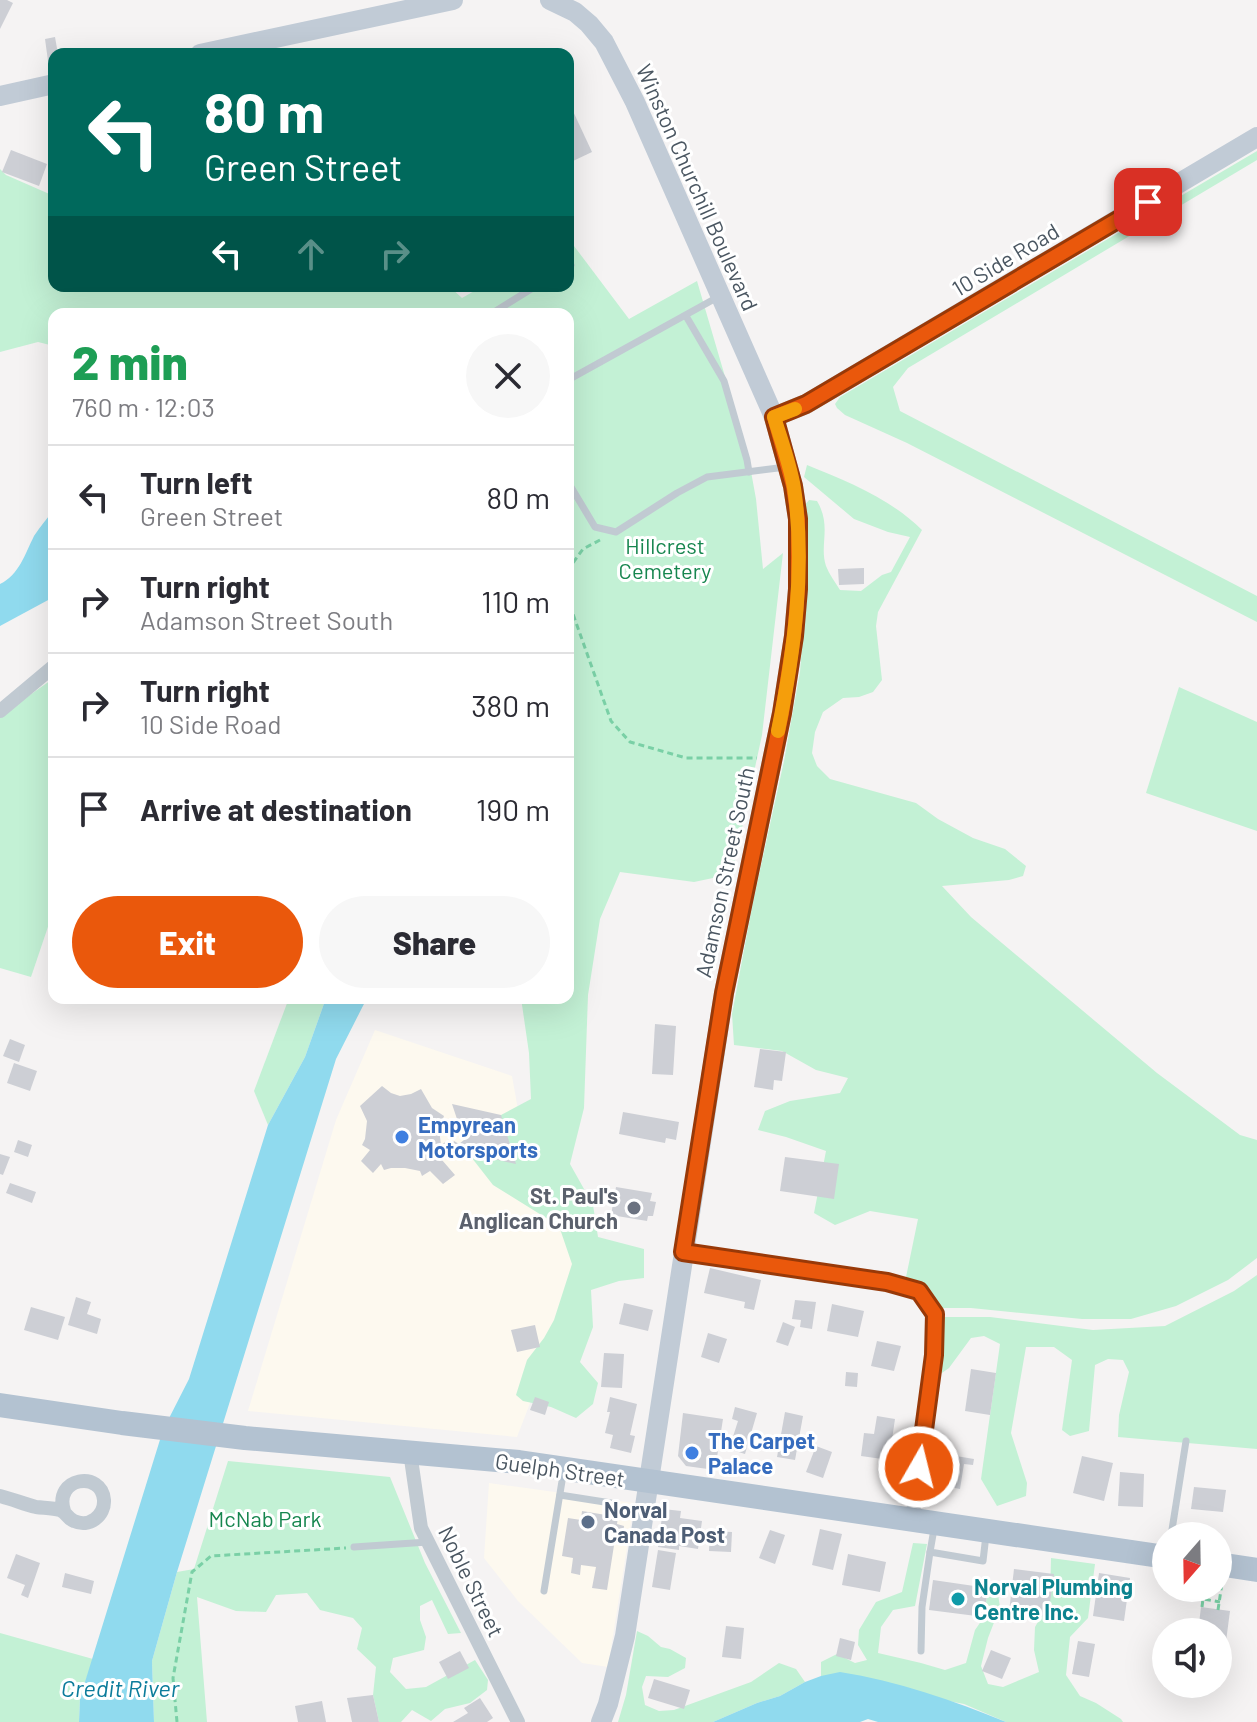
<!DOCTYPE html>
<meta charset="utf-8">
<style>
body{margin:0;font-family:Barlow,sans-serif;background:#f7f7f7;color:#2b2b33;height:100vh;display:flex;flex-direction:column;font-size:30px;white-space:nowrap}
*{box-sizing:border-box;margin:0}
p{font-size:26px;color:#7c7c81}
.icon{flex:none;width:44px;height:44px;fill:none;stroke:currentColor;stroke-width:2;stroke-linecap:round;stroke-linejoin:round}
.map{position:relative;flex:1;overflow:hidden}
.sheet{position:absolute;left:48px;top:308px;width:526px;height:696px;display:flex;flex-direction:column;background:#fff;border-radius:16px;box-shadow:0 8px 32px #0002}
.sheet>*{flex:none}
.top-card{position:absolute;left:48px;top:48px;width:526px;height:244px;border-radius:16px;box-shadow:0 8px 32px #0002;background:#00695c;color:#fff;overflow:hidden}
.needle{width:52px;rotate:200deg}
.controls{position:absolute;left:1152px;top:1522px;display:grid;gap:16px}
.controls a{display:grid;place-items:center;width:80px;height:80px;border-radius:50%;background:#fff;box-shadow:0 8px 32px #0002;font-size:40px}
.pin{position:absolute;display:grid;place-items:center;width:68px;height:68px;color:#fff;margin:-34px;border-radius:16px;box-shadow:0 4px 12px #0006}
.me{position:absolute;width:88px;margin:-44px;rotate:8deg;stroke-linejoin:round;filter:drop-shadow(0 0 6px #0008)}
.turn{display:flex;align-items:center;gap:28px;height:168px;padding:0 24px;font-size:36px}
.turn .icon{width:104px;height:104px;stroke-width:2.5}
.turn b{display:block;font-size:56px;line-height:68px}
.lanes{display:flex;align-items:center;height:76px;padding:0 24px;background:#0003;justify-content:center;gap:40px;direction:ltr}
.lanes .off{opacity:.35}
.round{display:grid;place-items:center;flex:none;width:84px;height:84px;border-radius:42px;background:#f7f7f7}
.overview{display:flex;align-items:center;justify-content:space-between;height:136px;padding:0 24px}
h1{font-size:48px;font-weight:800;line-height:60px;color:#1e9e55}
.cta{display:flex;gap:16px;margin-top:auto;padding:16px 24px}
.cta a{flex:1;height:92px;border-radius:48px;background:#ea580c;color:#fff;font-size:32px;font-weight:800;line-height:92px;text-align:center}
.cta a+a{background:#f7f7f7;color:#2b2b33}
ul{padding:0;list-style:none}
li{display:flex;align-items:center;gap:24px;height:104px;padding:0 24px;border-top:2px solid #e1e1e2}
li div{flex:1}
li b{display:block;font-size:30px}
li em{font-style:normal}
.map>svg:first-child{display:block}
</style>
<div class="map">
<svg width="1257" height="1722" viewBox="0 0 1257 1722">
<rect width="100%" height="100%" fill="#f5f3f3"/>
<!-- commercial -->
<g fill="#fdf9ef">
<polygon points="375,1030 512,1076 528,1166 580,1250 565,1312 517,1437 248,1411 336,1120"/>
<polygon points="489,1483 634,1503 608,1667 582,1663 518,1601 484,1558"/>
</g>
<!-- green -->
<g fill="#c3f1d5">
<polygon points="1257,151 1257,160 908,368 893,387 900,411 1257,596 1257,622 907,443 845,415 837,408 835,404 840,397"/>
<polygon points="0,169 6,175 54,196 54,286 449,286 462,298 483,286 568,286 568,238 629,319 697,281 748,455 756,499 763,569 783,553 762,735 732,874 694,882 620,872 600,919 588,995 584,1108 570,1164 593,1205 598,1237 644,1249 644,1278 619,1281 591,1290 593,1327 580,1362 598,1383 593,1404 576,1418 551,1407 523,1401 516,1395 527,1360 544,1338 554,1320 572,1264 559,1226 493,1185 468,1153 501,1115 531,1099 529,1053 521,998 568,998 568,314 54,314 54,346 38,342 0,352"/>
<path d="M 807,465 C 847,481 891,499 922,530 L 878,612 L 876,626 L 882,680 L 873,692 L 859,697 L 843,698 L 823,712 L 815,732 L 812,753 L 817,766 L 830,779 L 916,803 L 938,819 L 973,838 L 1005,849 L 1026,866 L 1023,876 L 1009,880 L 942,886 L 971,917 L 1157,1073 L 1240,1135 L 1257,1140 L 1257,1258 L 1228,1280 L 1176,1306 L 1131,1319 L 1082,1319 L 971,1308 L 938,1308 L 905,1282 L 918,1219 L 870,1211 L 835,1225 L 814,1213 L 826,1151 L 786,1137 L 758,1130 L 765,1111 L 790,1101 L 840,1093 L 848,1078 L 816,1070 L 782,1051 L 734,1045 L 732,1014 L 753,902 L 784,761 L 800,672 L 806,593 L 805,505 L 809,500 L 817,501 C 832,526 819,545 826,566 C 829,574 835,582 840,590 L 861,591 L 882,575 L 891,572 L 910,537 L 888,532 L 854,519 L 804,477 Z"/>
<polygon points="54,678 54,909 31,977 0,968 0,716"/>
<polygon points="1179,687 1257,722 1257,831 1146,793"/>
<polygon points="289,998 326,998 305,1057 268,1125 254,1091"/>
<polygon points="1257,1275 1257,1449 1118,1437 1119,1415 1129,1372 1123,1360 1108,1359 1095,1365 1089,1431 1070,1436 1062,1430 1072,1360 1054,1347 1026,1347 1011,1433 1027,1483 1026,1496 997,1506 981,1479 1000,1344 984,1336 971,1338 949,1368 939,1375 930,1372 938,1317 990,1317 1093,1330 1165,1326 1234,1291"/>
<polygon points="228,1461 390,1477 425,1563 461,1633 448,1634 432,1600 420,1606 420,1620 426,1637 424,1650 393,1658 390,1672 406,1689 426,1687 475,1660 488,1680 487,1690 470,1703 445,1709 431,1721 412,1710 401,1722 379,1722 373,1695 376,1667 357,1649 362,1628 353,1618 320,1610 307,1593 276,1595 266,1612 236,1611 197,1597 207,1722 154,1722 152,1661 177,1572 194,1569"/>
<polygon points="913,1543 927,1544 915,1606 893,1610 881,1627 878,1653 921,1663 945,1670 966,1663 975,1630 984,1617 988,1588 997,1588 1000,1607 988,1638 981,1666 988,1684 1003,1687 1039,1672 1034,1650 1035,1627 1050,1601 1051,1558 1095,1564 1088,1618 1070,1637 1066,1675 1080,1696 1096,1703 1121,1719 1123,1722 1006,1722 964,1704 821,1676 821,1662 837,1654 855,1663 867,1660 858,1645 859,1630 876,1602 902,1592"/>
<polygon points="637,1631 648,1636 661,1647 670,1649 686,1658 685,1668 668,1677 646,1676 642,1687 645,1705 659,1711 674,1710 751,1682 779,1663 796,1669 805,1682 780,1696 757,1703 713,1722 618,1722 626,1695"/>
<polygon points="0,1633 93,1659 80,1698 79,1722 0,1722"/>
</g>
<!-- water -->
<g fill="#90daee">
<path d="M 54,510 L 54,593 L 50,599 L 0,626 L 0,584 C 19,575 25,554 34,536 C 40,527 47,518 54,510 Z"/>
<polygon points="326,998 367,998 336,1059 177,1572 152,1661 154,1722 79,1722 80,1698 163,1430 189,1379 268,1125 305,1057"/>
<path d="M 840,1672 C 897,1681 953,1700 1006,1722 L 878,1722 L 868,1719 L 860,1722 L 713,1722 L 757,1703 L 780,1696 L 805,1682 L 821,1676 Z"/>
</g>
<!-- building -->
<g fill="#cdcfd5">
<polygon points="0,0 7,0 13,3 0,29"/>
<polygon points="55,37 58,54 54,54 54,60 48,61 45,39"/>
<polygon points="572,109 592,152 573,161 568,149 568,110"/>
<polygon points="11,150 47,164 39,186 2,172"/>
<polygon points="864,568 864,584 839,585 838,569"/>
<polygon points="655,1024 676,1026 673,1075 652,1074"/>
<polygon points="10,1039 25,1045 19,1062 3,1056"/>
<polygon points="760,1049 786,1052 782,1081 774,1080 773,1090 754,1087"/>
<polygon points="14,1063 37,1071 30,1091 7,1083"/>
<polygon points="382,1086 391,1093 400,1096 411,1094 421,1089 432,1108 444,1116 439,1129 441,1145 447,1141 452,1144 454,1141 459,1144 464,1140 452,1104 501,1115 516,1164 468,1153 463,1149 459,1153 453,1149 451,1152 447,1148 442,1151 448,1156 442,1160 455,1175 443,1184 430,1171 422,1176 420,1171 405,1168 391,1168 384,1170 381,1164 373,1173 361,1161 370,1150 362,1145 365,1139 367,1121 360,1106"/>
<polygon points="623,1112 679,1122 676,1140 666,1138 665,1143 619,1134"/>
<polygon points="18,1140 32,1145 28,1157 14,1152"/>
<polygon points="0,1154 10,1157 3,1175 0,1174"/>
<polygon points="785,1157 839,1164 834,1199 780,1191"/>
<polygon points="10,1183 36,1192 32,1203 6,1193"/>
<polygon points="616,1187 652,1193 650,1201 656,1202 653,1216 648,1216 647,1221 611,1215"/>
<polygon points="710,1268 761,1280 754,1310 744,1308 745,1302 704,1293"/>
<polygon points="76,1297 91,1302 87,1314 101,1319 97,1334 68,1325"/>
<polygon points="795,1300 816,1302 812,1329 800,1327 801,1320 792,1319"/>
<polygon points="624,1303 653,1310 648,1331 619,1324"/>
<polygon points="832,1304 864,1311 858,1337 827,1331"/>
<polygon points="31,1307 65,1317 58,1340 24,1330"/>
<polygon points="783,1322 795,1327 788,1346 776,1342"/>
<polygon points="535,1325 540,1347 517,1352 511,1330"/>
<polygon points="708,1333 727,1339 719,1363 701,1357"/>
<polygon points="877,1341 901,1346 894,1371 871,1366"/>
<polygon points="604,1353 624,1354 622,1388 601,1387"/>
<polygon points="971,1369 996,1373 990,1415 965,1411"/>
<polygon points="846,1372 858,1373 857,1387 845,1386"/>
<polygon points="535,1397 549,1402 545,1415 530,1410"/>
<polygon points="610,1397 637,1404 630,1435 635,1436 631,1453 610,1448 613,1435 605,1433 610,1412 607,1412"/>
<polygon points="735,1407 757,1413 745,1454 729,1449 738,1421 732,1419"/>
<polygon points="785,1412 803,1416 795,1460 777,1457"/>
<polygon points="683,1413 723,1419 715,1470 686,1466 678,1456"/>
<polygon points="877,1416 895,1419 889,1460 861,1456 864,1433 874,1434"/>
<polygon points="816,1446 832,1452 823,1478 806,1472"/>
<polygon points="944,1454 974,1459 973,1465 964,1464 960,1489 939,1485"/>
<polygon points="1082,1456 1113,1463 1104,1501 1073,1493"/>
<polygon points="1120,1472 1144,1474 1143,1507 1118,1506"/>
<polygon points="1194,1487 1226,1490 1223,1512 1191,1509"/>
<polygon points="663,1509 681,1511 680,1518 702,1521 698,1549 679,1546 679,1550 658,1547"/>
<polygon points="582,1511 618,1517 617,1524 624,1526 622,1540 615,1539 607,1590 592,1588 596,1567 581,1565 580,1575 571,1573 573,1558 562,1556 568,1518 581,1520"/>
<polygon points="820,1529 842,1534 833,1570 812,1565"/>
<polygon points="770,1530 785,1535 775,1564 759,1558"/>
<polygon points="710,1531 732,1532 731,1552 709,1551"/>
<polygon points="658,1550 676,1553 670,1590 652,1587"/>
<polygon points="16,1554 40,1563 28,1598 21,1595 25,1585 7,1578"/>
<polygon points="848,1554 886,1562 880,1592 842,1585"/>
<polygon points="1014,1569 1054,1574 1048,1617 1009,1612"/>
<polygon points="65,1573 94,1581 91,1594 62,1587"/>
<polygon points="1099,1573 1130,1578 1124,1621 1093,1616"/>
<polygon points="933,1580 988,1588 984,1617 929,1610"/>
<polygon points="1201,1607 1230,1611 1223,1664 1218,1663 1218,1632 1198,1632"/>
<polygon points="726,1626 744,1628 741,1659 722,1657"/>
<polygon points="840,1638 855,1642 851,1660 836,1656"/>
<polygon points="1078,1641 1095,1644 1089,1677 1072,1674"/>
<polygon points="991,1650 1011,1658 1002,1679 982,1671"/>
<polygon points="460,1651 469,1668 448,1679 439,1662"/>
<polygon points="654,1679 690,1690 684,1709 648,1698"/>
<polygon points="373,1695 379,1722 352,1722 347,1698"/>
<polygon points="480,1698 493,1718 487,1722 453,1722 468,1713 464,1708"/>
<polygon points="322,1701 326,1722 298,1722 295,1706"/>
</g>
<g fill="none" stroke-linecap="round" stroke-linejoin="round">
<!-- path -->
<g stroke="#7ad0a6" stroke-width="3" stroke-dasharray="6 4" stroke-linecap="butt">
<polyline points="600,540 583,549 570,567 568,600 611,721 630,742 686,758 757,758"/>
<polyline points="1202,1607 1203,1599 1220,1602"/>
<polyline points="1218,1610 1222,1583"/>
<polyline points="177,1722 173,1678 192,1572 211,1556 346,1548"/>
</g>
<!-- service -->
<g stroke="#c1cad2" stroke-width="7">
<polyline points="568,267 571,265"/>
<polyline points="491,314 536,286"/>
<polyline points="686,316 724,381 747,460 749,472"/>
<polyline points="568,380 718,297"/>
<polyline points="568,482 595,527 616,532 677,493 707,477 786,467"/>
<polyline points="560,1495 611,1503"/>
<polyline points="934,1529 930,1552 983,1561 986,1535"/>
<polyline points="1171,1536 1186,1441"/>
<polyline points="354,1547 428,1542"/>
<polyline points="544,1591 563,1475"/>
<polyline points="921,1651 922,1607 930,1552"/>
</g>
<!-- minor -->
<g stroke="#c1cad2" stroke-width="14">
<polyline points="0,711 54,666"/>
<polyline points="683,1252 887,1282 919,1291 935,1314 934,1355 912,1520"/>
<polyline points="410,1452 421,1528 518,1722"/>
<path d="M 0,1496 C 12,1499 24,1504 36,1507 C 44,1508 53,1508 60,1510 C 66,1512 68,1519 74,1521 C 89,1528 105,1516 104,1500 C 102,1470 53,1477 64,1511"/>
</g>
<!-- secondary -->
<g stroke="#c1cbd6" stroke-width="20">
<polyline points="550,0 575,12 589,24 604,42 635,102 774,417 793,486 798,519 798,589 794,636 782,713 724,993 625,1636 608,1704 601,1722"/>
<polyline points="200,54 453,0"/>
<polyline points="0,96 54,84"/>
<polyline points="774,417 806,404 1257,137"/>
</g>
<!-- primary -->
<g stroke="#b3c2d1" stroke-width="24">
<polyline points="0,1405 122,1423 245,1438 519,1462 1166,1557"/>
<polyline points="1218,1564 1257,1570"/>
</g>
</g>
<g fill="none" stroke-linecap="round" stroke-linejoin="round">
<defs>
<polyline id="route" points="919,1467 934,1355 935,1314 919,1291 887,1282 683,1252 724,993 782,713 794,636 798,589 798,519 793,486 774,417 806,404 1148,202"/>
</defs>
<!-- route casing -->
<use href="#route" stroke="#983908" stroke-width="20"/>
<!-- route -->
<use href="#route" stroke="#ea580c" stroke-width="14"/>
<!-- slow -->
<path stroke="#f59e0b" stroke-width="14" d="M 778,731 C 794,653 806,567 794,488 C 790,464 781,440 774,417 L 795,409"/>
</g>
<!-- markers -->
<g fill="#3f7fe0" stroke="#fff" stroke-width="3">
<circle cx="402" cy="1137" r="8"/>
<circle cx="692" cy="1453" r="8"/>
</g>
<circle fill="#6b7280" stroke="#fff" stroke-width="3" cx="634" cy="1208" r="8"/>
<circle fill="#5c6f8a" stroke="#fff" stroke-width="3" cx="588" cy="1522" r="8"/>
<circle fill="#0f9aa8" stroke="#fff" stroke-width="3" cx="958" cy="1599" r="8"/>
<g text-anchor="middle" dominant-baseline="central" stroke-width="6" stroke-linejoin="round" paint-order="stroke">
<!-- street labels -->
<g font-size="22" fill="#4a5661" stroke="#fff">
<text transform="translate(698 187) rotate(66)">Winston Churchill Boulevard</text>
<text transform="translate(1005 259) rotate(-31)">10 Side Road</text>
<text transform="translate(724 872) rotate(-78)">Adamson Street South</text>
<text transform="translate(560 1469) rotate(8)">Guelph Street</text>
<text transform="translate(472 1581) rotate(64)">Noble Street</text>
</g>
<!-- park labels -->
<g font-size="22" fill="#17864f" stroke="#fff">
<text x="665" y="545">Hillcrest<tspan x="665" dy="25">Cemetery</tspan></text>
<text x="265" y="1518">McNab Park</text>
</g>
<!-- shop labels -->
<g font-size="22" font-weight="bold" fill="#366cbe" stroke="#fff" text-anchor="start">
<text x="418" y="1124">Empyrean<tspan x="418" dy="25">Motorsports</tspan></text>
<text x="708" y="1440">The Carpet<tspan x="708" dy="25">Palace</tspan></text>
</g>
<!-- worship labels -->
<g font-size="22" font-weight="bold" fill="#5b616d" stroke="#fff" text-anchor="end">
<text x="618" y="1195">St. Paul's<tspan x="618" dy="25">Anglican Church</tspan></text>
</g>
<!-- service labels -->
<g font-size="22" font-weight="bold" fill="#4e5e75" stroke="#fff" text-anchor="start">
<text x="604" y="1509">Norval<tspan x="604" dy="25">Canada Post</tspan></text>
</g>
<!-- culture labels -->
<g font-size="22" font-weight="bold" fill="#0d838f" stroke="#fff" text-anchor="start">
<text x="974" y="1586">Norval Plumbing<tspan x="974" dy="25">Centre Inc.</tspan></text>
</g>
<!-- water labels -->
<g font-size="24" font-style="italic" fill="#0c7c9b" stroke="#fff">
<text x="120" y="1687">Credit River</text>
</g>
</g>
</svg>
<div class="controls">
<a><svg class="needle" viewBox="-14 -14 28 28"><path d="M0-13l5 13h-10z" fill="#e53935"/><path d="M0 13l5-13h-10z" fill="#7c7c81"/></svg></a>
<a><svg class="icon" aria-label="sound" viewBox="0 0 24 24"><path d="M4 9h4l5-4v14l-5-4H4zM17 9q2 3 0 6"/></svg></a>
</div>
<div class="pin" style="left:1148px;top:202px;background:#d93025"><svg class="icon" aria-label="arrive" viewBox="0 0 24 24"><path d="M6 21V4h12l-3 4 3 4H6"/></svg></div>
<svg class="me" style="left:919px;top:1467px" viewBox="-20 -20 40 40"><circle r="17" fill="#ea580c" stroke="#fff" stroke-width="3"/><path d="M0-11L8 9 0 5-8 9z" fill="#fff"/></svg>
<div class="top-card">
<div class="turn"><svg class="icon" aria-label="left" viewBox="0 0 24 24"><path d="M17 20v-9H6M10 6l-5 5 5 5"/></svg><div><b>80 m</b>Green Street</div></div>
<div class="lanes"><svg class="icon" aria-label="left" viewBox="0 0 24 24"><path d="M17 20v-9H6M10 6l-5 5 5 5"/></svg><svg class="icon off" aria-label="ahead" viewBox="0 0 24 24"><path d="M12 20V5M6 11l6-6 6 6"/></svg><svg class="icon off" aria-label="right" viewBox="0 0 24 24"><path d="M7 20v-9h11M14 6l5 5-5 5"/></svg></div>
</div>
<section class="sheet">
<div class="overview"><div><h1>2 min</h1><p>760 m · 12:03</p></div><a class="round"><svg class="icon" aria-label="close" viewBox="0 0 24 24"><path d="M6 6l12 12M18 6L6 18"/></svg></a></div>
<ul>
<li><svg class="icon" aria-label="left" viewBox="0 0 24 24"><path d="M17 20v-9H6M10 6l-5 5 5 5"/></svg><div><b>Turn left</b><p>Green Street</p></div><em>80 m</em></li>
<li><svg class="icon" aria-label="right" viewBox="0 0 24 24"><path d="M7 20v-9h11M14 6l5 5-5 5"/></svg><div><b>Turn right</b><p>Adamson Street South</p></div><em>110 m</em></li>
<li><svg class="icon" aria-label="right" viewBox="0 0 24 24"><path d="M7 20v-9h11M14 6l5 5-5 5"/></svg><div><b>Turn right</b><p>10 Side Road</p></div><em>380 m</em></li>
<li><svg class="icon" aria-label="arrive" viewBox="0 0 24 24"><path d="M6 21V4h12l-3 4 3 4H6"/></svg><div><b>Arrive at destination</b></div><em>190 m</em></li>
</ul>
<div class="cta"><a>Exit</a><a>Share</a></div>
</section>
</div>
